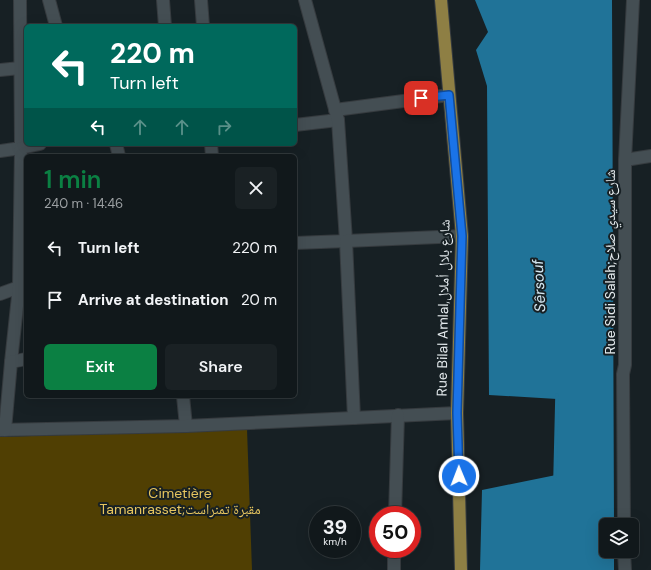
<!DOCTYPE html>
<meta charset="utf-8">
<style>
body{margin:0;font-family:"DM Sans","Noto Naskh Arabic",sans-serif;background:#1a2124;color:#f1f3f6;height:100vh;display:flex;flex-direction:column;font-size:15px;white-space:nowrap}
*{box-sizing:border-box;margin:0}
p{font-size:13px;color:#9ca0a3}
.icon{flex:none;width:22px;height:22px;fill:none;stroke:currentColor;stroke-width:2;stroke-linecap:round;stroke-linejoin:round}
.map{position:relative;flex:1;overflow:hidden}
.panel{position:absolute;left:24px;top:154px;width:273px;height:244px;display:flex;flex-direction:column;background:#11181b;border-radius:6px;box-shadow:0 4px 16px #0002,0 0 0 1px #30373a}
.panel>*{flex:none}
.hud{position:absolute;left:24px;top:24px;width:273px;height:122px;border-radius:6px;box-shadow:0 4px 16px #0002,0 0 0 1px #30373a;background:#00695c;color:#fff;overflow:hidden}
.tools{position:absolute;left:599px;top:518px;display:grid;gap:8px}
.tools a{display:grid;place-items:center;width:40px;height:40px;border-radius:6px;background:#11181b;box-shadow:0 4px 16px #0002,0 0 0 1px #30373a;font-size:20px}
.speed{position:absolute;left:309px;top:506px;display:flex;gap:8px;font-size:20px;font-weight:700;text-align:center}
.speed>*{display:grid;place-content:center;width:52px;height:52px;border-radius:50%;background:#11181b;box-shadow:0 4px 16px #0002,0 0 0 1px #30373a;line-height:1}
.speed small{font-size:10px;font-weight:400}
.speed .limit{border:6px solid #d22;background:#fff;color:#111}
.pin{position:absolute;display:grid;place-items:center;width:34px;height:34px;color:#fff;margin:-17px;border-radius:8px;box-shadow:0 2px 6px #0006}
.me{position:absolute;width:44px;margin:-22px;rotate:359deg;stroke-linejoin:round;filter:drop-shadow(0 0 3px #0008)}
.turn{display:flex;align-items:center;gap:14px;height:84px;padding:0 20px;font-size:18px}
.turn .icon{width:52px;height:52px;stroke-width:2.5}
.turn b{display:block;font-size:28px;line-height:34px}
.lanes{display:flex;align-items:center;height:38px;padding:0 20px;background:#0003;justify-content:center;gap:20px;direction:ltr}
.lanes .off{opacity:.35}
.round{display:grid;place-items:center;flex:none;width:42px;height:42px;border-radius:6px;background:#1a2124}
.overview{display:flex;align-items:center;justify-content:space-between;height:68px;padding:0 20px}
h1{font-size:24px;font-weight:600;line-height:30px;color:#0b8043}
.button{display:flex;gap:8px;margin-top:auto;padding:8px 20px}
.button a{flex:1;height:46px;border-radius:6px;background:#0b8043;color:#fff;font-size:16px;font-weight:600;line-height:46px;text-align:center}
.button a+a{background:#1a2124;color:#f1f3f6}
ul{padding:0;list-style:none}
li{display:flex;align-items:center;gap:12px;height:52px;padding:0 20px}
li div{flex:1}
li b{display:block;font-size:15px}
li em{font-style:normal}
.map>svg:first-child{display:block}
</style>
<div class="map">
<svg width="651" height="570" viewBox="0 0 651 570">
<rect width="100%" height="100%" fill="#172024"/>
<!-- green -->
<polygon fill="#503f03" points="247,429 252,570 0,570 0,437"/>
<!-- water -->
<polygon fill="#207398" points="475,0 612,0 614,525 606,525 606,551 614,551 614,570 480,570 482,490 556,475 557,399 489,395 487,86 476,50 488,32"/>
<g fill="none" stroke-linecap="round" stroke-linejoin="round">
<!-- stream -->
<polyline stroke="#207398" stroke-width="3.5" points="555,478 557,395"/>
<defs>
<g id="minor">
<polyline points="49,0 56,26"/>
<polyline points="163,0 165,26"/>
<polyline points="201,0 203,26"/>
<polyline points="0,70 20,68"/>
<polyline points="335,110 449,95"/>
<polyline points="295,125 338,120"/>
<polyline points="116,144 119,156"/>
<polyline points="211,144 212,156"/>
<polyline points="0,151 21,148 20,0"/>
<polyline points="625,160 651,156"/>
<polyline points="295,243 346,241 338,120 305,0"/>
<polyline points="0,294 19,287 26,286"/>
<polyline points="11,362 19,287 21,148 40,144"/>
<polyline points="183,396 186,426"/>
<polyline points="354,418 346,241 462,236"/>
<polyline points="0,430 186,426 457,413"/>
<polyline points="5,430 11,362 26,359"/>
<polyline points="395,515 398,415"/>
<polyline points="624,525 623,374 625,365 625,160 633,0"/>
<polyline points="624,551 625,570"/>
<polyline points="394,570 394,549"/>
</g>
<polyline id="major" points="441,0 462,236 457,413 461,570"/>
</defs>
<!-- minor casing -->
<use href="#minor" stroke="#363b3f" stroke-width="14"/>
<!-- major casing -->
<use href="#major" stroke="#363b3f" stroke-width="14"/>
<!-- minor -->
<use href="#minor" stroke="#444e53" stroke-width="12"/>
<!-- major -->
<use href="#major" stroke="#8e7f44" stroke-width="12"/>
</g>
<g fill="none" stroke-linecap="round" stroke-linejoin="round">
<defs>
<polyline id="route" points="421,98 449,95 462,236 457,413 459,476"/>
</defs>
<!-- route casing -->
<use href="#route" stroke="#114b97" stroke-width="10"/>
<!-- route -->
<use href="#route" stroke="#1a73e8" stroke-width="7"/>
</g>
<g text-anchor="middle" dominant-baseline="central" stroke-width="4" stroke-linejoin="round" paint-order="stroke">
<!-- street labels -->
<g font-size="14" fill="#e5ebee" stroke="#172024">
<text transform="translate(610 262) rotate(-90)">Rue Sidi Salah;شارع سيدي صلاح</text>
<text transform="translate(443 308) rotate(-89)">Rue Bilal Amlal,شارع بلال أملال</text>
</g>
<!-- park labels -->
<g font-size="14" fill="#e6c55f" stroke="#172024">
<text x="180" y="493">Cimetière<tspan x="180" dy="16">Tamanrasset;مقبرة تمنراست</tspan></text>
</g>
<!-- water labels -->
<g font-size="15" font-style="italic" fill="#d4e7f2" stroke="#172024">
<text transform="translate(539 286) rotate(-93)">Sêrsouf</text>
</g>
</g>
</svg>
<div class="tools">
<a><svg class="icon" aria-label="layers" viewBox="0 0 24 24"><path d="M12 4l9 5-9 5-9-5zM3 14l9 5 9-5"/></svg></a>
</div>
<div class="speed"><div>39<small>km/h</small></div><div class="limit">50</div></div>
<div class="pin" style="left:421px;top:98px;background:#d93025"><svg class="icon" aria-label="arrive" viewBox="0 0 24 24"><path d="M6 21V4h12l-3 4 3 4H6"/></svg></div>
<svg class="me" style="left:459px;top:476px" viewBox="-20 -20 40 40"><circle r="17" fill="#1a73e8" stroke="#fff" stroke-width="3"/><path d="M0-11L8 9 0 5-8 9z" fill="#fff"/></svg>
<div class="hud">
<div class="turn"><svg class="icon" aria-label="left" viewBox="0 0 24 24"><path d="M17 20v-9H6M10 6l-5 5 5 5"/></svg><div><b>220 m</b>Turn left</div></div>
<div class="lanes"><svg class="icon" aria-label="left" viewBox="0 0 24 24"><path d="M17 20v-9H6M10 6l-5 5 5 5"/></svg><svg class="icon off" aria-label="ahead" viewBox="0 0 24 24"><path d="M12 20V5M6 11l6-6 6 6"/></svg><svg class="icon off" aria-label="ahead" viewBox="0 0 24 24"><path d="M12 20V5M6 11l6-6 6 6"/></svg><svg class="icon off" aria-label="right" viewBox="0 0 24 24"><path d="M7 20v-9h11M14 6l5 5-5 5"/></svg></div>
</div>
<section class="panel">
<div class="overview"><div><h1>1 min</h1><p>240 m · 14:46</p></div><a class="round"><svg class="icon" aria-label="close" viewBox="0 0 24 24"><path d="M6 6l12 12M18 6L6 18"/></svg></a></div>
<ul>
<li><svg class="icon" aria-label="left" viewBox="0 0 24 24"><path d="M17 20v-9H6M10 6l-5 5 5 5"/></svg><div><b>Turn left</b></div><em>220 m</em></li>
<li><svg class="icon" aria-label="arrive" viewBox="0 0 24 24"><path d="M6 21V4h12l-3 4 3 4H6"/></svg><div><b>Arrive at destination</b></div><em>20 m</em></li>
</ul>
<div class="button"><a>Exit</a><a>Share</a></div>
</section>
</div>
